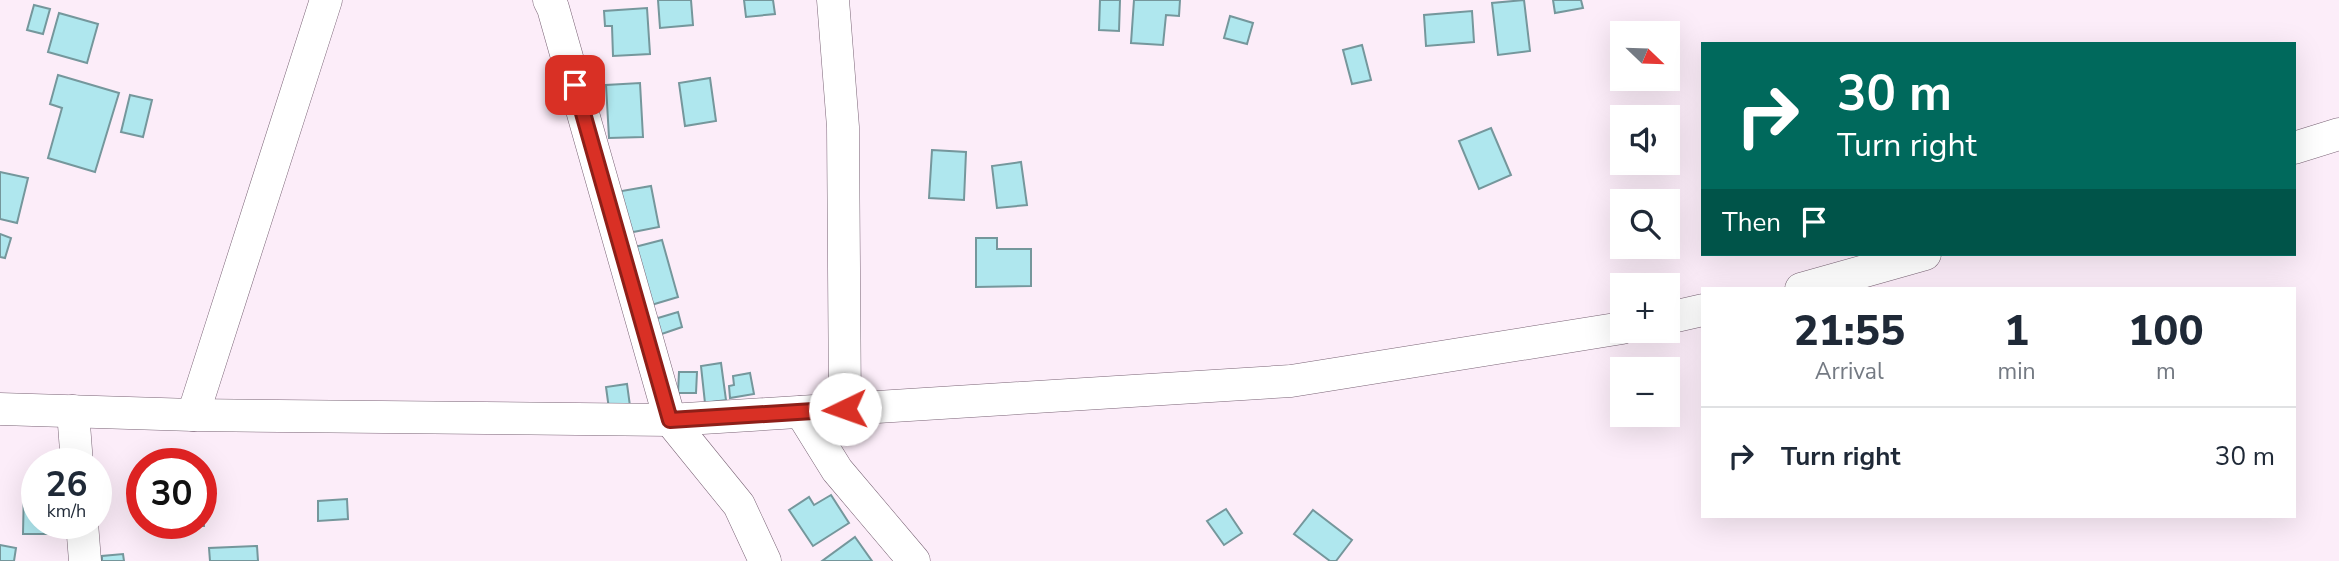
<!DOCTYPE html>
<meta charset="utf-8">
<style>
body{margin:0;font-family:"Nunito Sans",sans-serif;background:#f2f2f3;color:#1f2937;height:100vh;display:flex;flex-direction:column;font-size:26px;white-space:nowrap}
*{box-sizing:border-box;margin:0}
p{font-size:23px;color:#747a83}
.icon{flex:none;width:38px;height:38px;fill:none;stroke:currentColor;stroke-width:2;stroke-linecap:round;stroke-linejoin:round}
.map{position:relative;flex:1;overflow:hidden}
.details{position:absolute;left:1701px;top:287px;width:595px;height:231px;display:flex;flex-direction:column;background:#fff;border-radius:0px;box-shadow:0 7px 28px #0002}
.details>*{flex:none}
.top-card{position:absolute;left:1701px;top:42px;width:595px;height:214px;border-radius:0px;box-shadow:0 7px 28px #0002;background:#00695c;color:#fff;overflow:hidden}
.needle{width:46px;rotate:113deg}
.tools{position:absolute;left:1610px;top:21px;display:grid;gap:14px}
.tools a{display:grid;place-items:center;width:70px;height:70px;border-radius:0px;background:#fff;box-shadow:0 7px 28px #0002;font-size:35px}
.speed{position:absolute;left:21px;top:448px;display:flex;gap:14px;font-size:35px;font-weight:700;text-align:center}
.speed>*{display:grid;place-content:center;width:91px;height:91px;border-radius:50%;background:#fff;box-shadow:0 7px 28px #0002;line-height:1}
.speed small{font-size:18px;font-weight:400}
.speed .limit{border:10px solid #d22;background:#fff;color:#111}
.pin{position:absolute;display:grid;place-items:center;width:60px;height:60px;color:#fff;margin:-30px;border-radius:14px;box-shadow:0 4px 10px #0006}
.me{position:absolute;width:77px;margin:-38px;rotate:267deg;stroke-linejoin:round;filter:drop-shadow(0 0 5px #0008)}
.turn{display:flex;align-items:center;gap:24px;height:147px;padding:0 21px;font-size:32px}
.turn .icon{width:91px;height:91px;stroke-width:2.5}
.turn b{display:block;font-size:49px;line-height:60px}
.then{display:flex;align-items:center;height:66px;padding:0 21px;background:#0003;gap:14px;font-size:26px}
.eta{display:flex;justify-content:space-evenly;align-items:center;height:119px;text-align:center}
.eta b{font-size:42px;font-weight:800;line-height:49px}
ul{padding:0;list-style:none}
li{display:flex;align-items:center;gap:21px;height:98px;padding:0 21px;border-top:2px solid #e0e1e3}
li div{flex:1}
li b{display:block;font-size:26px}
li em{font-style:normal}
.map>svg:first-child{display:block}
</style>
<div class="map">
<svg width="2339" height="561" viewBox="0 0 2339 561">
<rect width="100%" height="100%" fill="#fcedf9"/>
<!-- building -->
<g fill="#afe7ee" stroke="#75979c" stroke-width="2">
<polygon points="658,0 691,0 693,25 660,28"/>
<polygon points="744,0 773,0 775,14 746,17"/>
<polygon points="1100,0 1120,0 1119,31 1099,30"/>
<polygon points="1134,0 1180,0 1179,16 1166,15 1163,45 1131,43"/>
<polygon points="1524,0 1530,51 1498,55 1492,3"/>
<polygon points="1553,0 1581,0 1583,8 1555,13"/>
<polygon points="34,5 50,9 43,34 27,30"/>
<polygon points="647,8 650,54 613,56 612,26 605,26 604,11"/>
<polygon points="1472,11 1474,42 1426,46 1424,15"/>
<polygon points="59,13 98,24 87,63 48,52"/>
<polygon points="1230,16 1253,23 1247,44 1224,38"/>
<polygon points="1362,45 1371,80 1352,84 1343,50"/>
<polygon points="58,75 119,93 95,172 48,158 62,108 50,104"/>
<polygon points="710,78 716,121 685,126 679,83"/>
<polygon points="640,83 643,137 609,138 606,85"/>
<polygon points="130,95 152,100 143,137 121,132"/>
<polygon points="1491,128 1511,175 1479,189 1459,141"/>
<polygon points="932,150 966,152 964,200 929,198"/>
<polygon points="1021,162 1027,205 997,208 992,166"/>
<polygon points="0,172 28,178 17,223 0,219"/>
<polygon points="651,186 659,227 623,234 616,192"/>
<polygon points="0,234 11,238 5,258 0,257"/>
<polygon points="976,238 997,238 997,249 1031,249 1031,286 976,287"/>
<polygon points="662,240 678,297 648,306 631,248"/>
<polygon points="678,312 682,327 653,337 648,321"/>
<polygon points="721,363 726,400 705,403 701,366"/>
<polygon points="679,372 697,372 696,393 678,393"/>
<polygon points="750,373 754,394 730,398 729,386 734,385 733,376"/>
<polygon points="627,384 630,406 609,409 606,387"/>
<polygon points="201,476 205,477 204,526 171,526 171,523 201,523"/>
<polygon points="24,486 37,486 37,523 56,523 56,534 23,534"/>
<polygon points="831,495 849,523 813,546 789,510 809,497 814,505"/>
<polygon points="347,499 348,519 318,521 318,501"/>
<polygon points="1226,509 1242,533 1224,545 1207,521"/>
<polygon points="1313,510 1352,540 1336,561 1330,561 1294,534"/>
<polygon points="855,537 872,561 822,561"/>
<polygon points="0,545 16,548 14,561 0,561"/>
<polygon points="257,546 258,561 210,561 209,548"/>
<polygon points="123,554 124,561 102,561 102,556"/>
</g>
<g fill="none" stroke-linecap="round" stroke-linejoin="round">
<defs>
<g id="street">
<polyline points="549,0 553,8 670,420 739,505 765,561"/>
<polyline points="833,0 843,127 845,409"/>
<polyline points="2294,148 2339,134"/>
<polyline points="1801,289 1925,254"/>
<polyline points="1668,318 1703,310"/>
<polyline points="0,409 193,415 670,420 1291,381 1622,328"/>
<polyline points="73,411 77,464"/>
<polyline points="801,412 837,470 914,561"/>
<polyline points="193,415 326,0"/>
<polyline points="82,523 85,561"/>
</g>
</defs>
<!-- street casing -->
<use href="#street" stroke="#7a6476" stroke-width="33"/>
<!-- street -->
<use href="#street" stroke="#fff" stroke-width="32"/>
</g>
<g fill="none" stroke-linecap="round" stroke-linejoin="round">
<defs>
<polyline id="route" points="575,85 670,420 845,409"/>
</defs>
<!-- route casing -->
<use href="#route" stroke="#8d1f18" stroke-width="18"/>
<!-- route -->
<use href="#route" stroke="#d93025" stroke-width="12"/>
</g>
</svg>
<div class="tools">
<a><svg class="needle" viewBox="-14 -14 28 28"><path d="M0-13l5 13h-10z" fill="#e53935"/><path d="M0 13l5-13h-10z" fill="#747a83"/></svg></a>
<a><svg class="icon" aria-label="sound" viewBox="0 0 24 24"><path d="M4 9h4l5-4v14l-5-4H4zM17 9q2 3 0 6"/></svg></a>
<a><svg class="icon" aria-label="search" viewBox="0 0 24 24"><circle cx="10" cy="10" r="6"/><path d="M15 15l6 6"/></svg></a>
<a>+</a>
<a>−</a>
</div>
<div class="speed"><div>26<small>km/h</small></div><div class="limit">30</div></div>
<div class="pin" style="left:575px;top:85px;background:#d93025"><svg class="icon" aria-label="arrive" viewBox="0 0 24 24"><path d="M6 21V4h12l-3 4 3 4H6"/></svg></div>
<svg class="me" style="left:845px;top:409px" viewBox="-20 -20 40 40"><circle r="19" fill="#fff"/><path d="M0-13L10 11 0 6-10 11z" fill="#d93025"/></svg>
<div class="top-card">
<div class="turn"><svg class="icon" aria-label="right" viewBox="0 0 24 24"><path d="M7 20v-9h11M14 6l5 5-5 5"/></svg><div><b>30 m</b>Turn right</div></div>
<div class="then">Then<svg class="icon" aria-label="arrive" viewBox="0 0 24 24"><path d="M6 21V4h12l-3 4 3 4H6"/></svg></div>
</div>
<section class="details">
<div class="eta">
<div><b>21:55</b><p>Arrival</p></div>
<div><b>1</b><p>min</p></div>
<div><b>100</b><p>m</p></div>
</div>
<ul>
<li><svg class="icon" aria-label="right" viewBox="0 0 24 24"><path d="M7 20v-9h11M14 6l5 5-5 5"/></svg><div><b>Turn right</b></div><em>30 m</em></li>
</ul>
</section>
</div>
